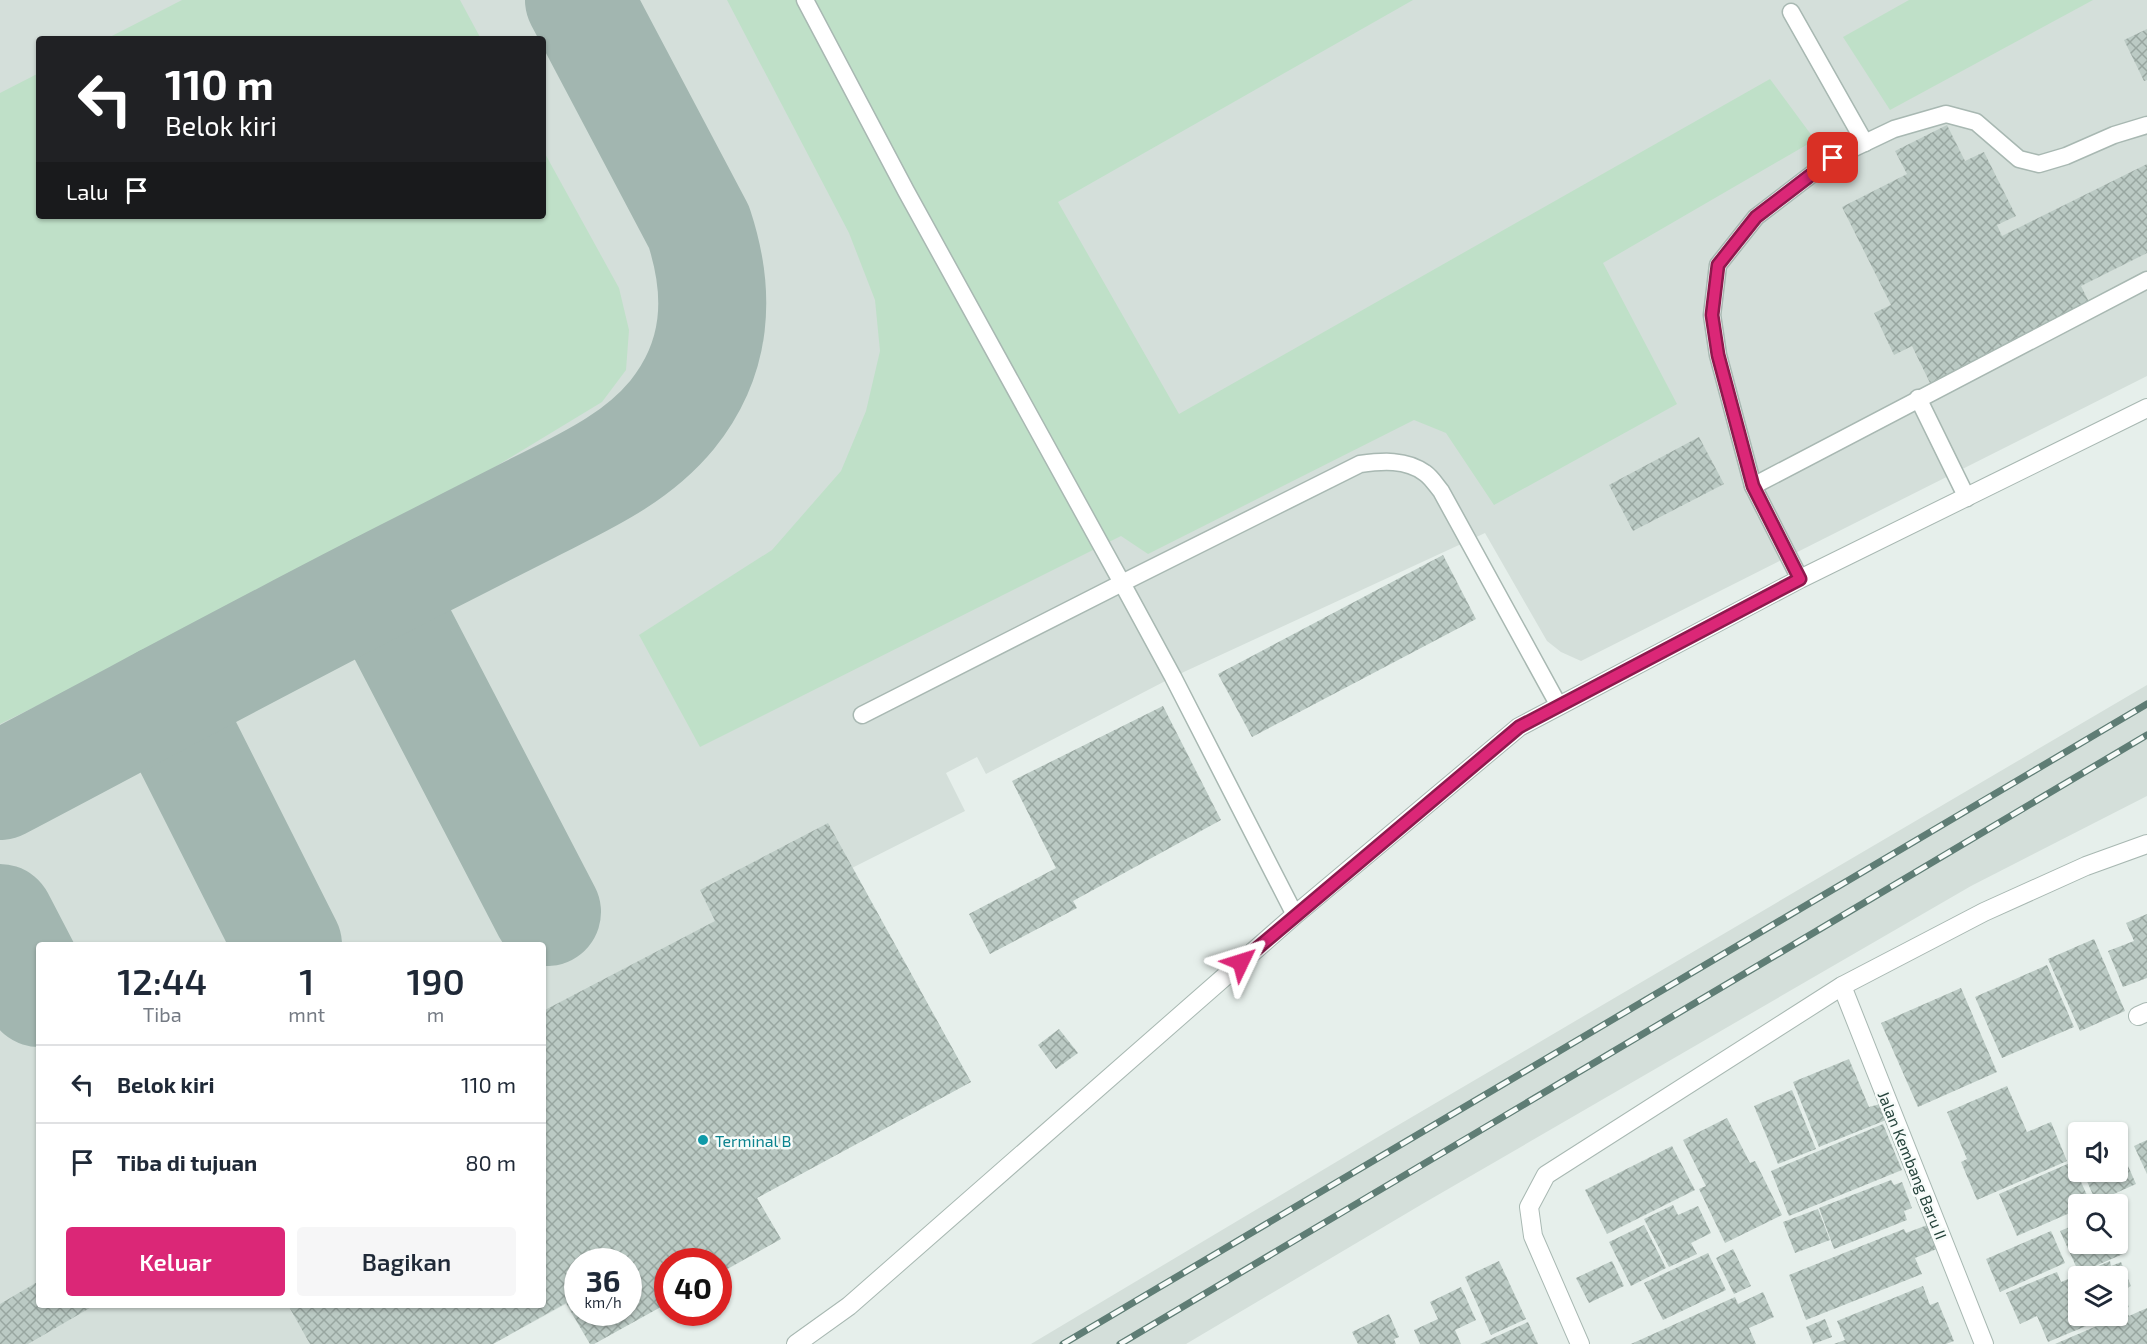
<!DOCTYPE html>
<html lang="id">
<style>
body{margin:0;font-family:"Exo 2",sans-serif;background:#f6f6f7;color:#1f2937;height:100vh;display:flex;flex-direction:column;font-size:22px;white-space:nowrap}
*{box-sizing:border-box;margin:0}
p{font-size:20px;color:#747a83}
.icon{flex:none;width:33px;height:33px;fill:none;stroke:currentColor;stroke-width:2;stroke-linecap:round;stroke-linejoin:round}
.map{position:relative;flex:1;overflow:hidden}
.side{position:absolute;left:36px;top:942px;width:510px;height:366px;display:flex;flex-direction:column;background:#fff;border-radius:6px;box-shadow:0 2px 4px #0004}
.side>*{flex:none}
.banner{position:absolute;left:36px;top:36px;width:510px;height:183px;border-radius:6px;box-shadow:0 2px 4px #0004;background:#202124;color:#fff;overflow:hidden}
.fabs{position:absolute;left:2068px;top:1122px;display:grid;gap:12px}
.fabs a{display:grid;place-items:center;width:60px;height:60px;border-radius:6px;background:#fff;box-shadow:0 2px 4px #0004;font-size:30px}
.speed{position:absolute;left:564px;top:1248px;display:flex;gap:12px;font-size:30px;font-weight:700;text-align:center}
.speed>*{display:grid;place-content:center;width:78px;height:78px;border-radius:50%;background:#fff;box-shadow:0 2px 4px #0004;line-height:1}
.speed small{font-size:15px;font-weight:400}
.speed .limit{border:9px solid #d22;background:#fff;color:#111}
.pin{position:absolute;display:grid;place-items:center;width:51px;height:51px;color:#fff;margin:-26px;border-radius:12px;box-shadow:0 3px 9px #0006}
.me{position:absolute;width:66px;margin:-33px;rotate:49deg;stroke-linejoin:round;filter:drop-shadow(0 0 4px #0008)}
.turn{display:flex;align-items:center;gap:21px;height:126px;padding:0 30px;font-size:27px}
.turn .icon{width:78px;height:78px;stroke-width:2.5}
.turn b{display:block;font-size:42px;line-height:51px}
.then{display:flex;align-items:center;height:57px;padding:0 30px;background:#0003;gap:12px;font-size:22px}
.eta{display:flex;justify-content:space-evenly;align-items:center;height:102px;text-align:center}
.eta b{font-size:36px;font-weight:600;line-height:42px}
.action{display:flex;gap:12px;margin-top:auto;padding:12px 30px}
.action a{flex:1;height:69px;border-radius:6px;background:#db2777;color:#fff;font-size:24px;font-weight:600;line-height:69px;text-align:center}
.action a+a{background:#f6f6f7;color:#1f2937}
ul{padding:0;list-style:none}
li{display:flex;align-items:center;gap:18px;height:78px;padding:0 30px;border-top:2px solid #e0e1e3}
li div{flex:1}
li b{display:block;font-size:22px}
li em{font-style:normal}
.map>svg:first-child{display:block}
</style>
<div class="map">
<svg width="2147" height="1344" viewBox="0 0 2147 1344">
<defs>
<pattern id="building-cross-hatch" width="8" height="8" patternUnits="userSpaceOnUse" patternTransform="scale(1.5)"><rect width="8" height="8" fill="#bbcac4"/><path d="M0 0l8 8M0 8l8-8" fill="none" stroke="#98a6a0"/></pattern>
</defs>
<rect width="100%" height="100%" fill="#e6efeb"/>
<!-- built -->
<g fill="#d4dfda" fill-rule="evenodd">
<path d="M 0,0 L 2147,0 L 2147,376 L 1581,661 L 1561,652 L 1547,641 L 1485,533 L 1173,677 L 986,774 L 977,757 L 946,773 L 965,811 L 852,868 L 971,1082 L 757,1198 L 781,1239 L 719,1274 L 718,1262 L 668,1262 L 667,1303 L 594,1344 L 590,1344 L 566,1304 L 493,1344 L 0,1344 ZM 39,39 L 543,39 L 543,216 L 39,216 ZM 39,945 L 543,945 L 543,1305 L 39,1305 ZM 578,1262 L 628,1262 L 628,1312 L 578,1312 Z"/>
<polygon points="2147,685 2147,796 1971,886 1424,1203 1186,1344 1031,1344 1383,1134"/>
</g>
<!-- grass -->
<g fill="#bfe0c8">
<polygon points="182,0 460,0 481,39 106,39"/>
<polygon points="727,0 1413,0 1058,202 1179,414 1770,79 1815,140 1603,263 1677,404 1494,505 1446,433 1414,420 1148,554 1121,536 700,747 639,635 772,550 841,471 866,411 880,351 875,300 849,233"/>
<polygon points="1909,0 2093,0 1890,110 1843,37"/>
<polygon points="39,73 39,216 543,216 543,150 619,288 629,330 626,370 602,402 381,536 0,724 0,93"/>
</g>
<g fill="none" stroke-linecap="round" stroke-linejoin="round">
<!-- taxiway -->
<g stroke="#a2b6b0" stroke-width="108">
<polyline points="378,587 547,912"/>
<polyline points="164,699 288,945"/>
<path d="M 0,786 C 135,715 269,642 405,573 C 447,552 489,530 531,509 C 582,483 635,460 672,415 C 718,358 721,294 699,227 L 579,0"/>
<polyline points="0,918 39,993"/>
</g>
</g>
<!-- building -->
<g fill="url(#building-cross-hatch)" fill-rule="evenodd">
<polygon points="2147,29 2147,80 2144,81 2124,40"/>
<polygon points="1947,125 1965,161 1984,152 2016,216 1997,225 2002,236 2147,164 2147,253 2081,286 2090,304 1930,383 1912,346 1894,355 1874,313 1891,305 1842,207 1907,174 1895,151"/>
<polygon points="1699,437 1724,484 1633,531 1609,485"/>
<polygon points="1443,555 1476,619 1252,737 1218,674"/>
<polygon points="1163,706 1221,820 1073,901 1077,908 990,954 969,914 1056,868 1012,781"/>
<path d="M 828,823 L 971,1082 L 757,1198 L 781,1239 L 718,1274 L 718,1262 L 668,1262 L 668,1303 L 594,1344 L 590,1344 L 566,1303 L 493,1344 L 310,1344 L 288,1305 L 543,1305 L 543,1011 L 715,921 L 700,890 ZM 578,1262 L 628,1262 L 628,1312 L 578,1312 Z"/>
<polygon points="2147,914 2147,978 2123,987 2108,951 2134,941 2126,923"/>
<polygon points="2094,939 2125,1011 2080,1031 2048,959"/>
<polygon points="2047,965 2074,1027 2002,1058 1975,997"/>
<polygon points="1961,988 1997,1072 1918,1107 1881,1023"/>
<polygon points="1059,1029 1078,1053 1056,1069 1038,1045"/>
<polygon points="1849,1059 1869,1107 1880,1104 1886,1120 1819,1147 1793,1082"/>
<polygon points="2007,1086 2027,1132 2051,1122 2067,1161 1977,1200 1961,1162 1967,1159 1947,1112"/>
<polygon points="1792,1090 1816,1149 1778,1164 1754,1106"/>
<polygon points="1727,1118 1750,1163 1755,1161 1782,1215 1725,1243 1699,1189 1706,1186 1683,1140"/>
<polygon points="1883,1124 1902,1170 1789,1216 1771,1171"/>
<polygon points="2147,1140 2147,1174 2134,1146"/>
<polygon points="2118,1143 2136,1184 2096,1202 2083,1172 2118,1172"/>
<polygon points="1672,1146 1695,1190 1607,1234 1585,1190"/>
<polygon points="2072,1162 2091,1204 2079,1204 2079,1209 2017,1236 1999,1194"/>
<polygon points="1891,1180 1894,1185 1902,1182 1912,1208 1904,1211 1907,1220 1834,1249 1819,1208"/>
<polygon points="1673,1205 1678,1215 1698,1206 1711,1233 1691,1243 1697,1254 1669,1267 1644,1219"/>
<polygon points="1818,1209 1830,1240 1795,1253 1783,1222"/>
<polygon points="2079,1223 2079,1244 2118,1244 2123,1254 2079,1273 2060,1231"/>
<polygon points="1930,1224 1939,1248 1915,1258 1922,1274 1806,1320 1789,1275 1904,1229 1906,1233"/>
<polygon points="1644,1225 1666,1268 1631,1286 1609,1242"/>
<polygon points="2051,1231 2065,1263 2000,1292 1986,1259"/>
<polygon points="1733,1249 1751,1286 1734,1294 1716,1258"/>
<polygon points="1708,1253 1726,1290 1663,1320 1644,1283"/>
<polygon points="1499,1261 1526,1319 1491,1335 1465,1277"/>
<polygon points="1612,1261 1624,1286 1589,1303 1576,1278"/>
<polygon points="2110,1261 2111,1266 2121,1262 2131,1286 2122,1291 2129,1307 2118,1312 2118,1276 2079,1276 2079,1316 2110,1316 2048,1342 2037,1316 2020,1324 2006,1293 2057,1272 2061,1282"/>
<polygon points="39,1281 39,1305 95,1305 28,1344 0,1344 0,1304"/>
<polygon points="1923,1286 1930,1305 1938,1302 1954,1341 1946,1344 1834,1344 1845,1340 1837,1321"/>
<polygon points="1461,1287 1476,1320 1455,1330 1461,1344 1420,1344 1414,1330 1438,1319 1430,1302"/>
<polygon points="1763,1292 1774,1317 1749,1328 1756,1344 1631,1344 1735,1297 1738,1304"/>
<polygon points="2147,1308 2147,1344 2055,1344 2127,1313 2129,1316"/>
<polygon points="1389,1314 1399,1337 1394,1339 1396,1344 1358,1344 1352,1332"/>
<polygon points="1825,1319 1832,1337 1813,1344 1806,1327"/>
<polygon points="1528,1322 1538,1344 1480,1344"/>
</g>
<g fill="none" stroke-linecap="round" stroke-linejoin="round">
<defs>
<g id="service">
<polyline points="805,0 906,191 1122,583 862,715"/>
<polyline points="1791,12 1865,143"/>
<polyline points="1918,398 1967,498"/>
<polyline points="1753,486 1718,355 1712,315 1718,265 1756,217 1833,158 1894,129 1946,114 1976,122 2019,159 2039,164 2066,156 2114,135 2147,125"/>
<polyline points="1800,579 1753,486 2147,280"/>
<path d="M 1295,915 L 1173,677 L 1122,583 L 1360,464 C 1382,461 1406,459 1425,473 C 1431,477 1436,485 1441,491 L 1559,706"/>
</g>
<g id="minor">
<polyline points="1842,986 1984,1344"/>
<polyline points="2138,1016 2147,1012"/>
<polyline points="1580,1344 1533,1236 1529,1207 1546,1175 1842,986 1984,912 2086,866 2147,844"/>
</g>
<polyline id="tertiary" points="796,1344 849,1306 1295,915 1519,727 1800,579 2147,408"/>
</defs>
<!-- service casing -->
<use href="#service" stroke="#a8b8b2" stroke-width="19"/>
<!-- minor casing -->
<use href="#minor" stroke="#a8b8b2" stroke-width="20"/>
<!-- tertiary casing -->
<use href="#tertiary" stroke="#a8b8b2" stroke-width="20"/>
<!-- service -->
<use href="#service" stroke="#fff" stroke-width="16"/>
<!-- minor -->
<use href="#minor" stroke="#fff" stroke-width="18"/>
<!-- tertiary -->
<use href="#tertiary" stroke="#fff" stroke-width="18"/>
<defs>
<g id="rail">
<polyline points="1063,1344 2147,704"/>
<polyline points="1120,1344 2147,735"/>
</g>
</defs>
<!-- rail casing -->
<use href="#rail" stroke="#5f7d75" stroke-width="7"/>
<!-- rail -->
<use href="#rail" stroke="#f7fbf9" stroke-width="4.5" stroke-dasharray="14" stroke-linecap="butt"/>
</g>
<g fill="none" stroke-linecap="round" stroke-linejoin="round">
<defs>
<polyline id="route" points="1241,962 1519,727 1800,579 1753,486 1718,355 1712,315 1718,265 1756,217 1833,158"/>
</defs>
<!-- route casing -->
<use href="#route" stroke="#8e194d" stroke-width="15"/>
<!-- route -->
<use href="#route" stroke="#db2777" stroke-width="10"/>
</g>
<!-- markers -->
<circle fill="#0f9aa8" stroke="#f7fbf9" stroke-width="2" cx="703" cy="1140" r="6"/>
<g text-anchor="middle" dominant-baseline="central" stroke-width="5" stroke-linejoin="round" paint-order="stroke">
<!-- culture labels -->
<g font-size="16" fill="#0d838f" stroke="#f7fbf9" text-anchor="start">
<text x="715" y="1140">Terminal B</text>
</g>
<!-- street labels -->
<g font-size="16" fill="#24423a" stroke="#f7fbf9">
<text transform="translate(1913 1165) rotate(68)">Jalan Kembang Baru II</text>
</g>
</g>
</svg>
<div class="fabs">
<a><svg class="icon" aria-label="sound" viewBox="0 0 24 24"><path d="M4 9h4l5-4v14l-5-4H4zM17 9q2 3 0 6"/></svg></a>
<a><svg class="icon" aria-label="search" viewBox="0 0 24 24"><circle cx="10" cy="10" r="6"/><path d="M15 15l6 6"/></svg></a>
<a><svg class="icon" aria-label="layers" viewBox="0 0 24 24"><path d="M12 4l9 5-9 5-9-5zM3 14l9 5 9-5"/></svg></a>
</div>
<div class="speed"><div>36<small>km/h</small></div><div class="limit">40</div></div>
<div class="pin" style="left:1833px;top:158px;background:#d93025"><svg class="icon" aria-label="arrive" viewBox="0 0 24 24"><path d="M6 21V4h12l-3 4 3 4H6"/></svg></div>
<svg class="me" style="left:1241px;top:962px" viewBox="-20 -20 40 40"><path d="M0-17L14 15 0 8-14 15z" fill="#db2777" stroke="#fff" stroke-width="4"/></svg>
<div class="banner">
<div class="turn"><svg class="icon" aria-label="left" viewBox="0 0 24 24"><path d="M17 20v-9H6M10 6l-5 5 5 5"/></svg><div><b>110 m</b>Belok kiri</div></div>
<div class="then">Lalu<svg class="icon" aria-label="arrive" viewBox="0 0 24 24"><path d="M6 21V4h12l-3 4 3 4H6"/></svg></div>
</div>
<section class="side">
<div class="eta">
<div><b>12:44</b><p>Tiba</p></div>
<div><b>1</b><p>mnt</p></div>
<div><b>190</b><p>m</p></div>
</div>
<ul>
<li><svg class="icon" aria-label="left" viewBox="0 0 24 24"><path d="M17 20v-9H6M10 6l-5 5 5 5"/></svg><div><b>Belok kiri</b></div><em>110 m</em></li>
<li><svg class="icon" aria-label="arrive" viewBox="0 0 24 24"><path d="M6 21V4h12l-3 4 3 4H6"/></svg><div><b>Tiba di tujuan</b></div><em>80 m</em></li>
</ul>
<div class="action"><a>Keluar</a><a>Bagikan</a></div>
</section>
</div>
